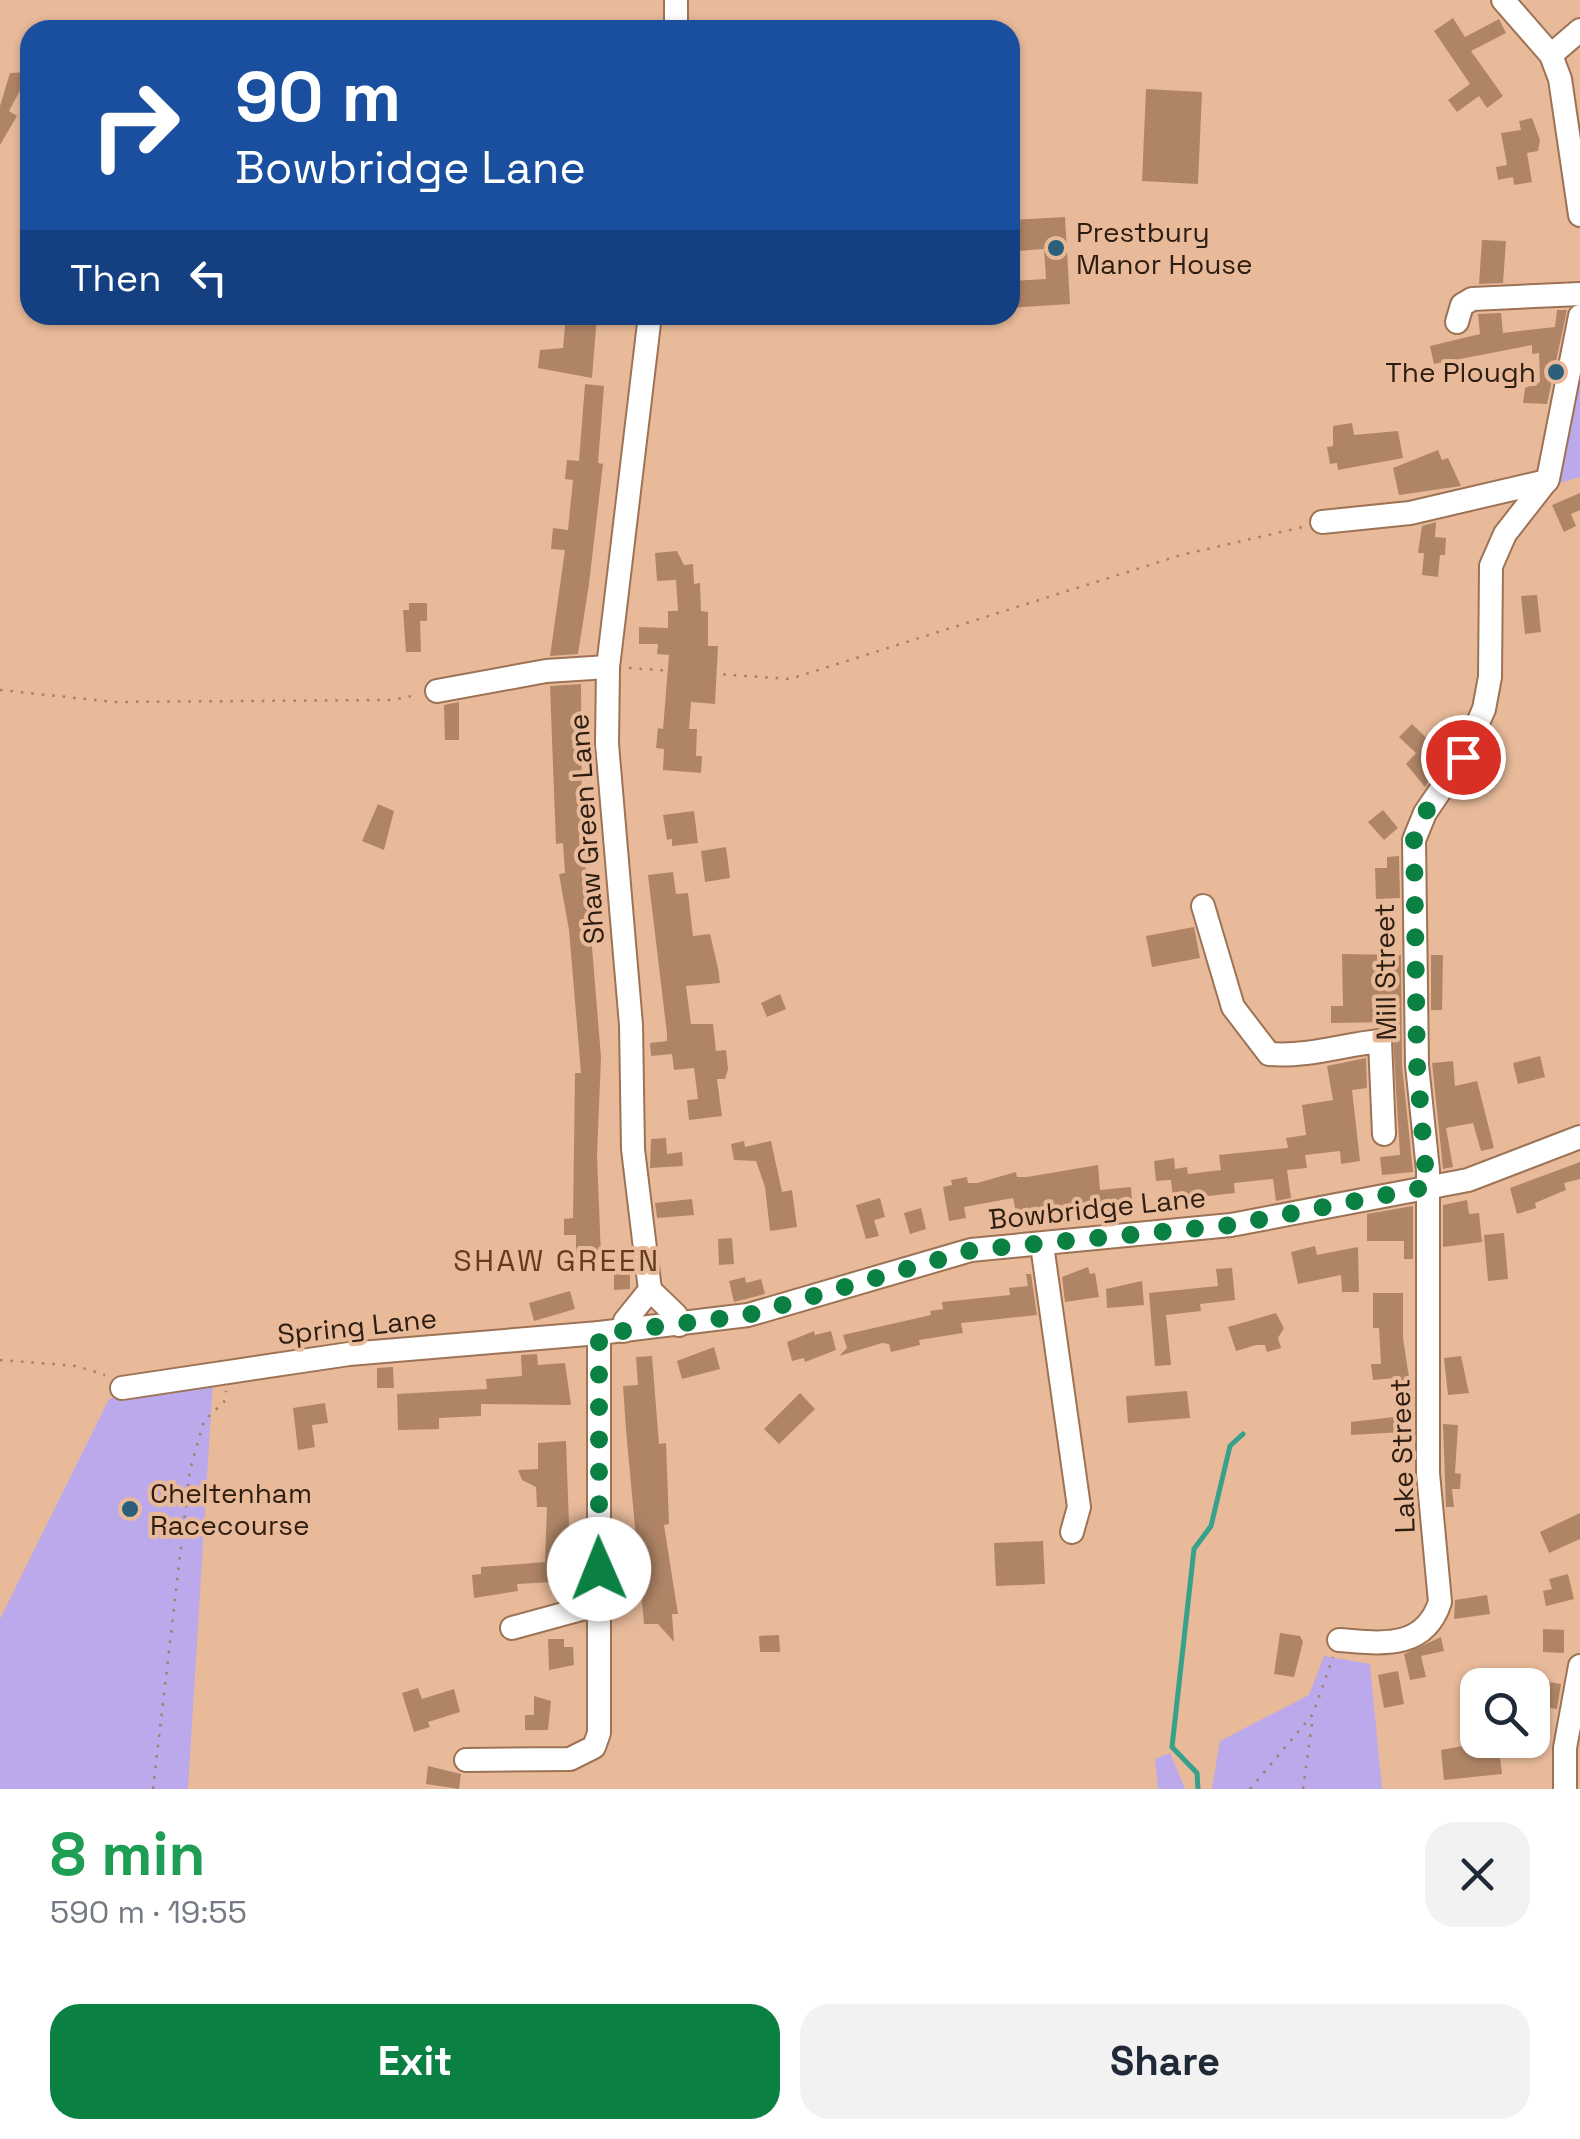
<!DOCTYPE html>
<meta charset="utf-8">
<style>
body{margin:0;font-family:"Space Grotesk",sans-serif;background:#f2f2f3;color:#1f2937;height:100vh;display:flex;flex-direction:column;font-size:38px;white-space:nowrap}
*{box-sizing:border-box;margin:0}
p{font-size:32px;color:#747a83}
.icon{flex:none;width:55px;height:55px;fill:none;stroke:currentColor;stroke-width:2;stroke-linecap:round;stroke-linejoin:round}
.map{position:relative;height:1789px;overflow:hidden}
.panel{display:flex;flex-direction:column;background:#fff;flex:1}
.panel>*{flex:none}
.top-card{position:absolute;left:20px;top:20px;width:1000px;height:305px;border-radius:30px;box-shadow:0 2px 8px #0004;background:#1a4fa0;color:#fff;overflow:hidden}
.controls{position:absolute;left:1460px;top:1668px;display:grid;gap:20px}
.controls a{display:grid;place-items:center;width:90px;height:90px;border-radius:20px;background:#fff;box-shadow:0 2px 8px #0004;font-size:50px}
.pin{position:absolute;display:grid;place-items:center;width:85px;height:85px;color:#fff;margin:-42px;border:5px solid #fff;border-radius:50%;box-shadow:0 2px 10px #0007}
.me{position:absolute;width:110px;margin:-55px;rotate:359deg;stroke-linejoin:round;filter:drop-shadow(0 0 8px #0008)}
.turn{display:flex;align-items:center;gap:35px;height:210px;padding:0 50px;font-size:45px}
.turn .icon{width:130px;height:130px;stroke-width:2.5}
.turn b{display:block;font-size:70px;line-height:85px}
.then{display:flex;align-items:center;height:95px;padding:0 50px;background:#0003;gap:20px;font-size:38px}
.round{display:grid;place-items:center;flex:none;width:105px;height:105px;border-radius:30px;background:#f2f2f3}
.head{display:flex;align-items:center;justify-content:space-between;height:170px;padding:0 50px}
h1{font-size:60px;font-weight:700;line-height:75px;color:#1e9e55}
.cta{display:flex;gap:20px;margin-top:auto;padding:20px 50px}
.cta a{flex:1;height:115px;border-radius:30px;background:#0b8043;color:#fff;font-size:40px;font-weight:700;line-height:115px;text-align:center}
.cta a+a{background:#f2f2f3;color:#1f2937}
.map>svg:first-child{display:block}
</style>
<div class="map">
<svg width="1580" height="1789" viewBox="0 0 1580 1789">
<rect width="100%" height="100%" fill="#e8ba9a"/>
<!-- green -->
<g fill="#bba9eb">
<polygon points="1580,364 1580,477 1556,484"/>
<polygon points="213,1380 188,1789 0,1789 0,1619 109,1399"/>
<polygon points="1324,1656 1370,1664 1382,1789 1212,1789 1220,1741 1309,1695"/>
<polygon points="1170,1753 1185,1789 1158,1789 1155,1759"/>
</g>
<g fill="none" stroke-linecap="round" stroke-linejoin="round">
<!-- stream -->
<polyline stroke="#37a18b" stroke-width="5" points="1198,1789 1197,1773 1172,1747 1194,1549 1211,1526 1230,1446 1243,1434"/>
</g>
<!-- building -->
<g fill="#b08566">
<polygon points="1453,18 1465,37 1499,19 1506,33 1471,51 1503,96 1487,108 1479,96 1457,112 1448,100 1470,84 1434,31"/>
<polygon points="30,72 30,87 22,87 9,111 17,116 0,145 0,106 10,73"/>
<polygon points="1146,89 1202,92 1198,184 1142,181"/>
<polygon points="1532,118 1540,140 1538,151 1527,153 1532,182 1514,185 1513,177 1498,180 1496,167 1507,165 1501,133 1521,130 1519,121"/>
<polygon points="1065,217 1070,304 1010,308 1010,281 1046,279 1044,249 1018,251 1018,246 1010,246 1010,220"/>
<polygon points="1482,240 1506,241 1503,283 1479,284"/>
<polygon points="1557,310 1567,310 1547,404 1523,403 1525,388 1540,382 1539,353 1532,354 1532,345 1434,364 1430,346 1480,334 1478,314 1501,313 1503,333 1555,327"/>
<polygon points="566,315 597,315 592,378 538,368 540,350 563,348"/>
<polygon points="585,384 604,386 598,463 603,464 589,584 578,654 550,656 565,550 551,549 553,528 568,530 573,480 565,479 567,460 579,461"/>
<polygon points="1352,423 1354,435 1398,431 1403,458 1338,470 1337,463 1330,464 1327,447 1333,446 1333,426"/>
<polygon points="1438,450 1442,460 1448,458 1461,486 1399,495 1393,468"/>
<polygon points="1580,493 1580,510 1571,514 1576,526 1564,532 1552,505"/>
<polygon points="1436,522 1435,537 1446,538 1445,555 1440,555 1438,577 1422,575 1424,553 1418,553 1422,526"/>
<polygon points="677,551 684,565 693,564 694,584 700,583 701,611 708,612 708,646 718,646 715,704 691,702 689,729 697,729 696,756 702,756 701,773 663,770 664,749 656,748 658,728 663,729 669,655 657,654 658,644 639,644 639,627 668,628 668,611 678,611 676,580 657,581 655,553"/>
<polygon points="1537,595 1541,632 1525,634 1521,596"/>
<polygon points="409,603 427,603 427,621 420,621 421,652 406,652 403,610 409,610"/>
<polygon points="581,684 582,825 601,1057 597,1155 601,1256 576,1256 576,1235 564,1235 564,1219 573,1218 575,1073 581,1073 569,930 559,874 565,873 563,843 556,844 550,686"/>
<polygon points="459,702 459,740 445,740 444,705"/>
<polygon points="1412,724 1445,756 1425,787 1406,764 1416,753 1399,737"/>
<polygon points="378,804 394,811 384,850 362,841"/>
<polygon points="1383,810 1398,828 1384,840 1368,822"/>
<polygon points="694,811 698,843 672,846 672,839 667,840 663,815"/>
<polygon points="726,847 730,878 705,882 701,851"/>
<polygon points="1399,856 1400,898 1376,899 1375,868 1387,868 1387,857"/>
<polygon points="673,872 676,894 688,893 693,936 710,934 718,968 720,983 686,986 691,1024 713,1024 716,1051 726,1050 728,1069 725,1079 717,1079 722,1116 689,1120 687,1100 698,1099 694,1068 674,1070 672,1054 651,1056 650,1043 667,1041 667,1034 648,875"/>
<polygon points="1194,927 1200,958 1152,967 1146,936"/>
<polygon points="1342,954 1401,955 1402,1065 1413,1172 1382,1175 1380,1157 1400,1155 1392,1022 1331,1023 1331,1006 1343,1006"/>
<polygon points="1431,955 1443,955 1442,1010 1431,1010"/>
<polygon points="780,994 786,1009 767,1017 761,1003"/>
<polygon points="1540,1056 1545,1077 1518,1084 1513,1063"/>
<polygon points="1366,1058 1367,1088 1352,1090 1360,1161 1341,1164 1340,1151 1305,1155 1307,1168 1287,1170 1291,1198 1276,1201 1273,1179 1234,1183 1235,1193 1191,1198 1192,1204 1174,1206 1171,1180 1156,1181 1154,1161 1174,1158 1175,1169 1187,1167 1188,1174 1221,1170 1219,1155 1288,1148 1286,1138 1306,1135 1302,1105 1333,1100 1327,1066"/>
<polygon points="1453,1061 1455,1086 1477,1081 1494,1148 1481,1151 1473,1123 1446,1128 1453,1167 1443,1169 1432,1063"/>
<polygon points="666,1138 667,1154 682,1152 683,1166 650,1168 651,1139"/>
<polygon points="744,1141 745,1147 771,1141 782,1192 792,1190 797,1227 770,1231 765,1187 756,1161 734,1160 731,1144"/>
<polygon points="1580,1162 1580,1179 1564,1183 1566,1190 1535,1203 1536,1208 1517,1214 1510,1188"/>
<polygon points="1098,1165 1100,1190 1131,1187 1133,1212 1108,1214 1107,1202 1016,1212 1013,1198 964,1207 966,1218 949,1221 943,1187 952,1185 951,1180 967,1177 968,1183 977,1183 1016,1172 1017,1177 1027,1177"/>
<polygon points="880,1198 885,1217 874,1220 879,1236 866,1239 856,1205"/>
<polygon points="692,1199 694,1215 657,1218 655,1203"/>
<polygon points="1467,1200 1469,1214 1479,1213 1482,1242 1443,1247 1443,1205"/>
<polygon points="1413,1206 1413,1259 1404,1259 1404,1241 1367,1241 1367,1214"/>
<polygon points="921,1208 926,1229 910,1234 904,1213"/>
<polygon points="1504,1233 1508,1279 1488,1281 1484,1235"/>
<polygon points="732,1238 734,1264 719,1265 718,1239"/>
<polygon points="1315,1246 1317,1255 1358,1247 1359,1292 1342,1292 1341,1275 1298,1284 1291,1252"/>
<polygon points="1088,1267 1090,1274 1095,1273 1099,1297 1065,1302 1062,1277"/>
<polygon points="1232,1268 1235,1300 1200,1304 1201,1311 1166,1315 1171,1365 1155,1366 1149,1293 1218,1286 1216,1269"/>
<polygon points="614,1269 630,1269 630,1289 614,1290"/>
<polygon points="1026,1274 1031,1274 1037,1315 961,1323 963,1333 919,1340 920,1345 891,1352 889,1344 882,1343 839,1356 847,1348 843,1335 931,1315 930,1311 943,1309 942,1302 1010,1295 1009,1288 1028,1286"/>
<polygon points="745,1277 746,1283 761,1279 765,1294 734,1302 729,1281"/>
<polygon points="1142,1281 1144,1305 1107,1308 1106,1289"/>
<polygon points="570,1291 575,1309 534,1321 529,1303"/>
<polygon points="1373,1293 1403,1293 1403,1338 1413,1404 1399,1406 1395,1378 1373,1380 1371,1364 1381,1364 1379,1328 1373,1328"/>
<polygon points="1276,1313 1284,1328 1278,1338 1281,1348 1267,1352 1265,1345 1256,1345 1236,1351 1228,1327"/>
<polygon points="814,1331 815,1335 831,1331 836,1350 805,1362 804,1358 792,1361 787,1342"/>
<polygon points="714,1347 720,1369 682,1379 677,1361"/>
<polygon points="537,1354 538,1365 565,1363 571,1405 481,1404 481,1416 439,1418 439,1429 398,1430 397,1394 487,1389 486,1379 522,1376 521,1355"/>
<polygon points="652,1356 659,1444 666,1443 669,1524 664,1525 678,1614 672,1614 674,1642 658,1624 644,1624 626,1430 623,1386 638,1385 636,1357"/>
<polygon points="1461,1356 1469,1393 1448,1395 1444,1358"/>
<polygon points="393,1367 394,1388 377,1388 377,1368"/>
<polygon points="1187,1391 1190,1418 1128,1423 1126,1396"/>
<polygon points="800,1393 815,1409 779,1444 764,1429"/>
<polygon points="325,1403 328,1423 312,1425 315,1447 298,1450 293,1408"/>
<polygon points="1402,1416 1403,1432 1351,1435 1351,1422"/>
<polygon points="1443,1424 1458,1425 1455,1473 1461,1474 1460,1489 1452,1489 1454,1507 1446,1507"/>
<polygon points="566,1441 571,1581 517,1584 518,1591 474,1598 472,1575 481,1574 481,1567 545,1562 547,1507 537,1507 536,1487 522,1480 518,1470 538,1469 538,1443"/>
<polygon points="1580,1513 1580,1539 1549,1553 1540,1532"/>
<polygon points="1043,1541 1045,1584 996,1586 994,1543"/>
<polygon points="1568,1574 1574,1599 1546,1606 1543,1591 1552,1589 1549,1579"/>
<polygon points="1487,1595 1490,1614 1454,1619 1455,1600"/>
<polygon points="1543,1629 1564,1630 1564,1653 1543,1652"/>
<polygon points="1280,1633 1300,1636 1303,1642 1294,1677 1274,1674"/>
<polygon points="779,1635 780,1652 760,1652 759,1636"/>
<polygon points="1441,1637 1444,1651 1421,1656 1426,1677 1410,1680 1404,1654"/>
<polygon points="548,1639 564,1639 564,1647 573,1647 574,1665 549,1670"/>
<polygon points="1398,1671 1404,1704 1384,1708 1378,1675"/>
<polygon points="1541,1681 1561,1684 1557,1709 1538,1706"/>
<polygon points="418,1688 422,1699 454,1689 460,1712 428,1722 430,1727 414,1732 402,1693"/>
<polygon points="534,1696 551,1701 548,1730 525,1730 525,1715 534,1715"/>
<polygon points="1498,1740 1502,1774 1444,1780 1441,1750"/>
<polygon points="428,1766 461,1774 459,1789 426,1784"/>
</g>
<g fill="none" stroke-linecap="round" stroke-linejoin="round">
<defs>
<g id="minor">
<polyline points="1503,0 1551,55 1560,79 1580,215"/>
<polyline points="676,30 676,0"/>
<polyline points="1551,55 1580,30"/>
<polyline points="1457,322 1462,305 1472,299 1580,294"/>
<polyline points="1322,522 1410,513 1547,481"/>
<polyline points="437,691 546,671 608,667"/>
<path d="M 1203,906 L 1233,1007 L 1269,1054 C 1309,1057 1341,1045 1380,1041 L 1384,1134"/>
<polyline points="1042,1245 1079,1507 1072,1532"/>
<polyline points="650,1290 676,1315 679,1325"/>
<polyline points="624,1331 625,1321 650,1290 633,1149 631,1025 607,744 608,667 650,315"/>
<polyline points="122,1388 349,1354 599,1333 748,1315 971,1250 1231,1225 1468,1180 1580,1137"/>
<polyline points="512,1628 600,1604"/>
<path d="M 1339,1640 C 1380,1643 1424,1651 1440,1602 L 1428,1473 L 1428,1170 L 1417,1065 L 1414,840 L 1425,813 L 1463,757 L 1484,709 L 1490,677 L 1491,566 L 1505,534 L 1548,479 L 1580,316"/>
<polyline points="466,1760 570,1759 594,1747 599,1733 599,1333"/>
<polyline points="1565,1789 1565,1748 1580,1666"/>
</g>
</defs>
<!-- minor casing -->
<use href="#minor" stroke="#9d7355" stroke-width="26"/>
<!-- path -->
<g stroke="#a27f67" stroke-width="2.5" stroke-dasharray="2.5 8" stroke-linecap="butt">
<polyline points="629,668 790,679 1181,555 1303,527"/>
<polyline points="0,690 114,702 393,700 416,695"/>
<polyline points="1383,1001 1383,927"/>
<polyline points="0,1360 77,1366 105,1375"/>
<polyline points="153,1789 190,1470 204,1421 224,1402 226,1391"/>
<polyline points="1250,1789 1313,1714 1333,1657"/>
<polyline points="1303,1789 1313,1716"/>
</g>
<!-- minor -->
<use href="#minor" stroke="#fff" stroke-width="22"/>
</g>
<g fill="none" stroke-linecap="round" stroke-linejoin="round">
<!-- route -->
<polyline stroke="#0b8043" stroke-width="18" stroke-dasharray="0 32.4" points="599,1569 599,1334 748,1315 972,1250 1232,1225 1427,1187 1417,1065 1414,840 1425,813 1463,757"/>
</g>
<!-- markers -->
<g fill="#2c5f7c" stroke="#e8ba9a" stroke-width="4">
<circle cx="1056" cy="248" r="10"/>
<circle cx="1556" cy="372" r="10"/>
<circle cx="130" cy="1509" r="10"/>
</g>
<g text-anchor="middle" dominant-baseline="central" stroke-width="8" stroke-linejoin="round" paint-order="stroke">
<!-- poi labels -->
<g font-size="28" fill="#2e1d11" stroke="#e8ba9a" text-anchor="start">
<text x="1076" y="232">Prestbury<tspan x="1076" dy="32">Manor House</tspan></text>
<text x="1536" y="372" text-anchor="end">The Plough</text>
<text x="150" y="1493">Cheltenham<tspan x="150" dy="32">Racecourse</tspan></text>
</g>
<!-- street labels -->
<g font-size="28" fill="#2e1d11" stroke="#e8ba9a">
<text transform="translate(586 829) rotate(-94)">Shaw Green Lane</text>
<text transform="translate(1385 972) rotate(-91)">Mill Street</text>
<text transform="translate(1097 1208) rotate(-6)">Bowbridge Lane</text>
<text transform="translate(357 1326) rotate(-6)">Spring Lane</text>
<text transform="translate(1402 1456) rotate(-92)">Lake Street</text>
</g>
<!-- neighbourhood labels -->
<g font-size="30" letter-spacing="2.5" fill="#643d20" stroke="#e8ba9a">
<text x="557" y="1260">SHAW GREEN</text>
</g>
</g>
</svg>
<div class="controls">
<a><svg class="icon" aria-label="search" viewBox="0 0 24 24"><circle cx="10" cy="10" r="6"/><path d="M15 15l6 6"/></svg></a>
</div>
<div class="pin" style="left:1463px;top:757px;background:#d93025"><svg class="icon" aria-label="arrive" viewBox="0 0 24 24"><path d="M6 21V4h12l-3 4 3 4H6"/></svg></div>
<svg class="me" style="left:599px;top:1569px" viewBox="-20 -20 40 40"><circle r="19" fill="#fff"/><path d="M0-13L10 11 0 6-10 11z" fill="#0b8043"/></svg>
<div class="top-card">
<div class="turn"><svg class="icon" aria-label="right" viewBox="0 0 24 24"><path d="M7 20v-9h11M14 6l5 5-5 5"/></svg><div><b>90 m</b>Bowbridge Lane</div></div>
<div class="then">Then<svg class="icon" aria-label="left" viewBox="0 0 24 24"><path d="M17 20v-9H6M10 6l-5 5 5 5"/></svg></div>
</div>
</div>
<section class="panel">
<div class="head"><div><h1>8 min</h1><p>590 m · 19:55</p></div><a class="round"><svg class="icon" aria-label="close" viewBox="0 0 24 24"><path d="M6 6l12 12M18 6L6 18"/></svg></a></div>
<div class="cta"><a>Exit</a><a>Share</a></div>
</section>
